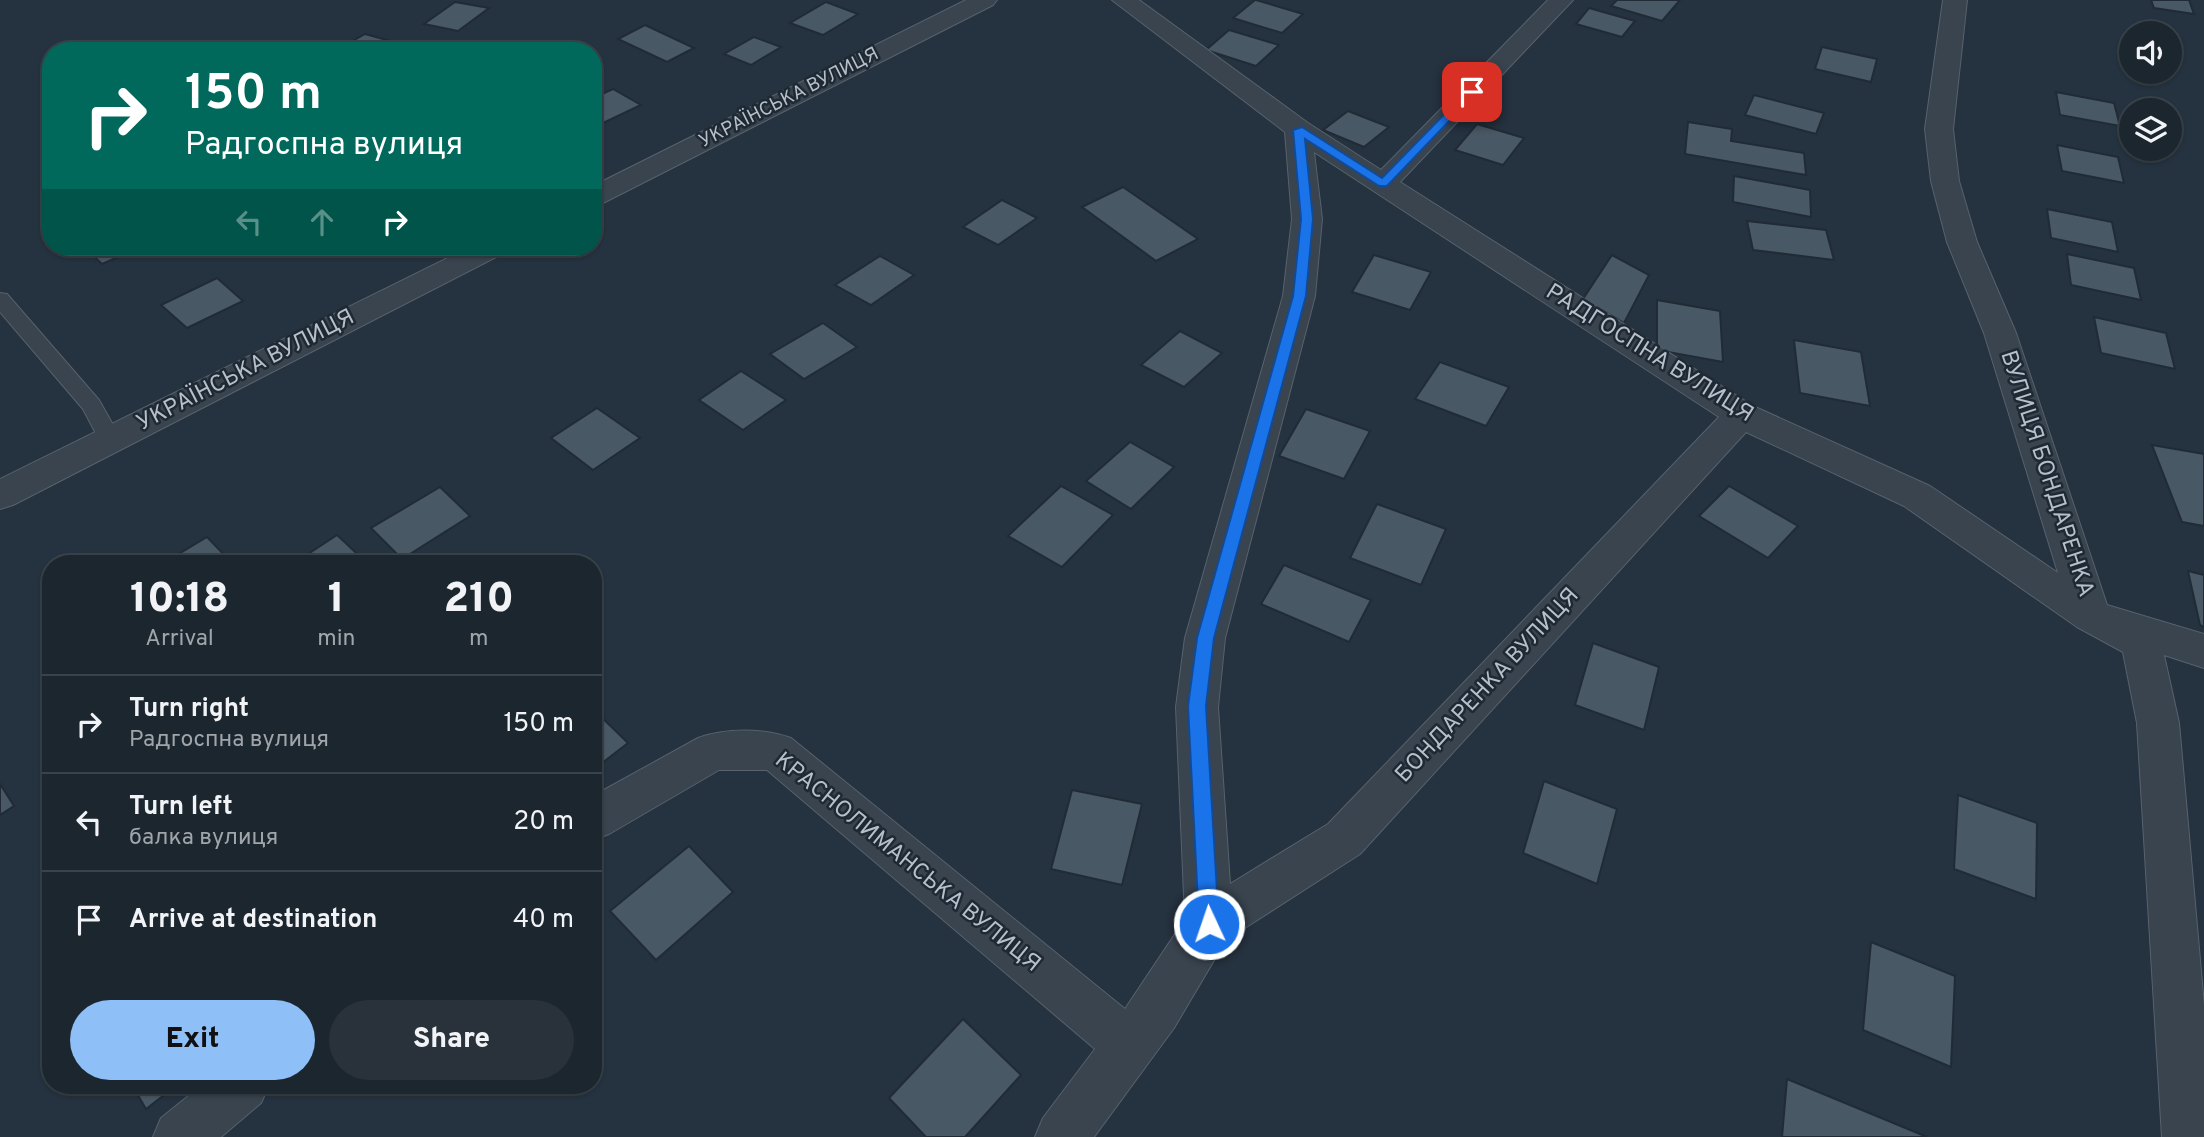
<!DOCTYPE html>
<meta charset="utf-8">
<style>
body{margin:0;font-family:Overpass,sans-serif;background:#29323b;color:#f1f3f6;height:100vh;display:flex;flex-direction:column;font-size:26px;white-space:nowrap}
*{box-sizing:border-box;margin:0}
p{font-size:23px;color:#a0a5aa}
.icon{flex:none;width:38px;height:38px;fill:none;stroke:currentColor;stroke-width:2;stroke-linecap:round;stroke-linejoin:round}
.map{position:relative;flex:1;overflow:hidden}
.sheet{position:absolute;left:42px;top:555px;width:560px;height:539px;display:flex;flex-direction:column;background:#1c262f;border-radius:28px;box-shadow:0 2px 5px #0004,0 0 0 2px #3a434b}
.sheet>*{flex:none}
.guide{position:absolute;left:42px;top:42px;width:560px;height:214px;border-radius:28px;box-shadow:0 2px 5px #0004,0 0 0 2px #3a434b;background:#00695c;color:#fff;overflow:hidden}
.tools{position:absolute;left:2119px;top:21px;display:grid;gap:14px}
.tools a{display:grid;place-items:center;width:63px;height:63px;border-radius:50%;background:#1c262f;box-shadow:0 2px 5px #0004,0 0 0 2px #3a434b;font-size:35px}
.pin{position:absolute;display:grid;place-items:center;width:60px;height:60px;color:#fff;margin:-30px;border-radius:14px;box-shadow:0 4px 10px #0006}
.me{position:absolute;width:77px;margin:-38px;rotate:357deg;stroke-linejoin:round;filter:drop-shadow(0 0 5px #0008)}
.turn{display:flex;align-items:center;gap:24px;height:147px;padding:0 28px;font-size:32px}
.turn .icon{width:91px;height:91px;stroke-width:2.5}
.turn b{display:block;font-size:49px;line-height:60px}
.lanes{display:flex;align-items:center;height:66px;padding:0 28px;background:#0003;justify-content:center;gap:35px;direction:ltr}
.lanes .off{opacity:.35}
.eta{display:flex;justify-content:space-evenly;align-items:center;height:119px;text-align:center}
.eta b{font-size:42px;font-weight:800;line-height:49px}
.cta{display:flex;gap:14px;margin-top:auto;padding:14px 28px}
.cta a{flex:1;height:80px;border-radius:42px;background:#8ebff7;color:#111;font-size:28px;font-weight:800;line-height:80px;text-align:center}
.cta a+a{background:#29323b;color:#f1f3f6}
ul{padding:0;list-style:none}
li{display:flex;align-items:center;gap:21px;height:98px;padding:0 28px;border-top:2px solid #3a434b}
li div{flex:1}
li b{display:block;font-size:26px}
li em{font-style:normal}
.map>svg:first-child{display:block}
</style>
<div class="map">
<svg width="2204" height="1137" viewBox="0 0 2204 1137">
<rect width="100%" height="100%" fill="#25323f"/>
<!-- building -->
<g fill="#495865" stroke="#202b36" stroke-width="2">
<polygon points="1255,0 1256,0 1303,14 1282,33 1233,18"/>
<polygon points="1617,0 1680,0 1662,21 1611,6"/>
<polygon points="2151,0 2189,0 2194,14 2154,8"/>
<polygon points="455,2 489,8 458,31 424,24"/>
<polygon points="826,2 858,14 823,35 790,23"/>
<polygon points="1589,8 1635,21 1622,37 1576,24"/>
<polygon points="645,25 694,48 667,62 618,39"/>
<polygon points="1229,30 1279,45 1256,66 1206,50"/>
<polygon points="365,34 394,42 382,50 385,51 335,51"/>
<polygon points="754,37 781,47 751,65 724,54"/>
<polygon points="1822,47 1877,59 1871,82 1815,69"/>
<polygon points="613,89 641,105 601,124 593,119 593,98"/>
<polygon points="2056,92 2114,103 2120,126 2060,115"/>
<polygon points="1754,95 1824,113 1816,134 1745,115"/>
<polygon points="1348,111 1389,127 1364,147 1323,130"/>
<polygon points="1688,122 1732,129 1731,141 1804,153 1806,175 1685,154"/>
<polygon points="1477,124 1524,138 1503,165 1455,150"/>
<polygon points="2057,145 2118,157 2124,183 2062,171"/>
<polygon points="1734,176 1810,190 1811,217 1733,202"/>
<polygon points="1123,187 1198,239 1156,261 1082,207"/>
<polygon points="1002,200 1037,218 998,245 963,227"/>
<polygon points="2047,209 2112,222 2118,252 2051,238"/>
<polygon points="1747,221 1826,230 1834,260 1753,250"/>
<polygon points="84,247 141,247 102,264"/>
<polygon points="2067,254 2134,268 2141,300 2071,285"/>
<polygon points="1374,255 1431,272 1410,310 1352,292"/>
<polygon points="1612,255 1649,275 1624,323 1583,299"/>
<polygon points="880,256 914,275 871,305 835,285"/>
<polygon points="217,278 243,301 187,328 161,305"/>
<polygon points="1657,300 1720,311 1723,362 1657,350"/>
<polygon points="2094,317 2166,333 2175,369 2101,353"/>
<polygon points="823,323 857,347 804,379 770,354"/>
<polygon points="1180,331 1222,353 1184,387 1141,365"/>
<polygon points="1794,340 1861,352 1870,406 1800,393"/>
<polygon points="1440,362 1509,387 1486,426 1415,399"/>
<polygon points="741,371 786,400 743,430 699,400"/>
<polygon points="597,408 640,438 593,470 551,438"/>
<polygon points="1306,409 1370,431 1344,479 1279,456"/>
<polygon points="1130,442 1174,467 1131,509 1086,481"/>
<polygon points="2152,445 2204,454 2204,526 2182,522"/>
<polygon points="1061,486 1113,515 1062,567 1008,536"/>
<polygon points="1729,486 1798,526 1768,558 1699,516"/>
<polygon points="440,487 470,516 402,559 371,528"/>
<polygon points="1377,504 1446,529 1421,585 1350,558"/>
<polygon points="337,535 368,564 293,564"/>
<polygon points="207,537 233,564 162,564"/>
<polygon points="1284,565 1371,600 1349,642 1261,604"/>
<polygon points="2188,571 2204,575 2204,627 2200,625"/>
<polygon points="1593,643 1659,667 1644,730 1575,705"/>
<polygon points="593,709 628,743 593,770"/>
<polygon points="1544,781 1617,809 1597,884 1523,853"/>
<polygon points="0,784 14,806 0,815"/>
<polygon points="1072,790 1142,804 1122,885 1051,869"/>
<polygon points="1958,795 2037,823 2036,899 1954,869"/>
<polygon points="689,846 733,892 656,960 610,911"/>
<polygon points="1871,942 1955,976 1951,1067 1863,1030"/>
<polygon points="963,1019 1021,1075 965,1137 926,1137 889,1098"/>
<polygon points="1787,1079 1927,1137 1782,1137"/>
<polygon points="132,1085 177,1085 146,1109"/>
</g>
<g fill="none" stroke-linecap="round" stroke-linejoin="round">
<defs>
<polygon id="service" points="0,293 7,294 99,400 121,439 118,445 110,447 102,445 83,409 0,312"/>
<g id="minor">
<path d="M 1112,0 L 1139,0 L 1308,123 L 1381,170 L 1548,0 L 1573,0 L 1400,182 L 1753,406 L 1930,486 L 2058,573 L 1984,333 L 1947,242 L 1931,181 L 1925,129 L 1943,0 L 1967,0 L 1953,129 L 1959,181 L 1977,242 L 2016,333 L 2107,605 L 2204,634 L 2204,668 L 2164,655 L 2179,723 L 2204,1005 L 2204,1137 L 2162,1137 L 2137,723 L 2123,652 L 2077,627 L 1904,506 L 1746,432 L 1360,854 L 1226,940 L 1174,1028 L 1094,1137 L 1035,1137 L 1043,1118 L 1095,1049 L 767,770 L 719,770 L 609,834 L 593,840 L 593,796 L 698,738 C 725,728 764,728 791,738 L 1125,1009 L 1185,919 L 1176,707 L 1185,638 L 1283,296 L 1292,219 L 1285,132 ZM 1314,152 L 1719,417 L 1328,824 L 1230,884 L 1218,707 L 1225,638 L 1315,296 L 1322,219 Z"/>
<polygon points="202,1085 269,1085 261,1103 221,1137 153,1137 161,1118"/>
</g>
<g id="tertiary">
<polygon points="966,0 997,0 993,5 603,203 593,206 593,186"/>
<polygon points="470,247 508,247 504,253 13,505 0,509 0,479"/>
</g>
</defs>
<!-- service casing -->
<use href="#service" stroke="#57626d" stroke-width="2"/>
<!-- minor casing -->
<use href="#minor" stroke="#57626d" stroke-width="2"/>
<!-- tertiary casing -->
<use href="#tertiary" stroke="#57626d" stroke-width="2"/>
<!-- service -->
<use href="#service" fill="#39444f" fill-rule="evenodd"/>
<!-- minor -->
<use href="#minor" fill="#39444f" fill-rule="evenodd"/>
<!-- tertiary -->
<use href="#tertiary" fill="#39444f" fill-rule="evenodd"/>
</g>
<!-- route -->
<polygon fill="#1a73e8" stroke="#114b97" stroke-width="2" points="1468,90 1477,92 1387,186 1379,186 1305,139 1313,219 1306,296 1214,638 1206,706 1219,924 1216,931 1209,934 1202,931 1199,924 1188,706 1197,638 1293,296 1301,219 1293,130 1302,127 1382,178"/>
<g text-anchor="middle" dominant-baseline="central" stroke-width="5" stroke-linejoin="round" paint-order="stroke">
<!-- far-street labels -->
<g font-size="19" fill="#b6bfca" stroke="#1e2934">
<text transform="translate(789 98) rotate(-27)">УКРАЇНСЬКА ВУЛИЦЯ</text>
</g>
<!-- street labels -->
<g font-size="23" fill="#b6bfca" stroke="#1e2934">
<text transform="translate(1649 354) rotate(32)">РАДГОСПНА ВУЛИЦЯ</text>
<text transform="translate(246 371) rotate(-27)">УКРАЇНСЬКА ВУЛИЦЯ</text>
<text transform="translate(2046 474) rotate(72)">ВУЛИЦЯ БОНДАРЕНКА</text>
<text transform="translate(1488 686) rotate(-47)">БОНДАРЕНКА ВУЛИЦЯ</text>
<text transform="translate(907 863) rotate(39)">КРАСНОЛИМАНСЬКА ВУЛИЦЯ</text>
</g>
</g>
</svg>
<div class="tools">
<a><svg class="icon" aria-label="sound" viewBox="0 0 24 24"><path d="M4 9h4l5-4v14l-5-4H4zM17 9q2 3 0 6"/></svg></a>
<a><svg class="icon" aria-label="layers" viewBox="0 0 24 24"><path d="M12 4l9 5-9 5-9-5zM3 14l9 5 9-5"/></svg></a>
</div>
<div class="pin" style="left:1472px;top:92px;background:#d93025"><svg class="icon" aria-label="arrive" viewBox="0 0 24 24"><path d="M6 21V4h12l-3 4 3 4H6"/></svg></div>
<svg class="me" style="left:1209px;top:924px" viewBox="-20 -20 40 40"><circle r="17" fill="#1a73e8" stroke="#fff" stroke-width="3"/><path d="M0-11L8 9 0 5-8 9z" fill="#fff"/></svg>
<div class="guide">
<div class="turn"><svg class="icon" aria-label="right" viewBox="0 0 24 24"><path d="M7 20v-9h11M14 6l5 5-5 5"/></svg><div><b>150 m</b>Радгоспна вулиця</div></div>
<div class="lanes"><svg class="icon off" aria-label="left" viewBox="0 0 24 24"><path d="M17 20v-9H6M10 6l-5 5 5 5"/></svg><svg class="icon off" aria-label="ahead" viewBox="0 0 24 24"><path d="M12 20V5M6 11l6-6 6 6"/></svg><svg class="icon" aria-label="right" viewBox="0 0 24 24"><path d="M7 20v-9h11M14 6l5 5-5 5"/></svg></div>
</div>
<section class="sheet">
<div class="eta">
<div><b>10:18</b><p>Arrival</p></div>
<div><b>1</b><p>min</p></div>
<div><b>210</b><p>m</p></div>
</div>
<ul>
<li><svg class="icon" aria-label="right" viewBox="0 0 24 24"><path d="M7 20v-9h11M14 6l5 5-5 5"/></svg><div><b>Turn right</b><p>Радгоспна вулиця</p></div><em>150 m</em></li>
<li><svg class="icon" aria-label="left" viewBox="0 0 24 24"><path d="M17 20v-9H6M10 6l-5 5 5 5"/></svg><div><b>Turn left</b><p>балка вулиця</p></div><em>20 m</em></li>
<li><svg class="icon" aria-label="arrive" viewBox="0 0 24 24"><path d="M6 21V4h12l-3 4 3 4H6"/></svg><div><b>Arrive at destination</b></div><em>40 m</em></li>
</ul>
<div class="cta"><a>Exit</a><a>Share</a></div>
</section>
</div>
